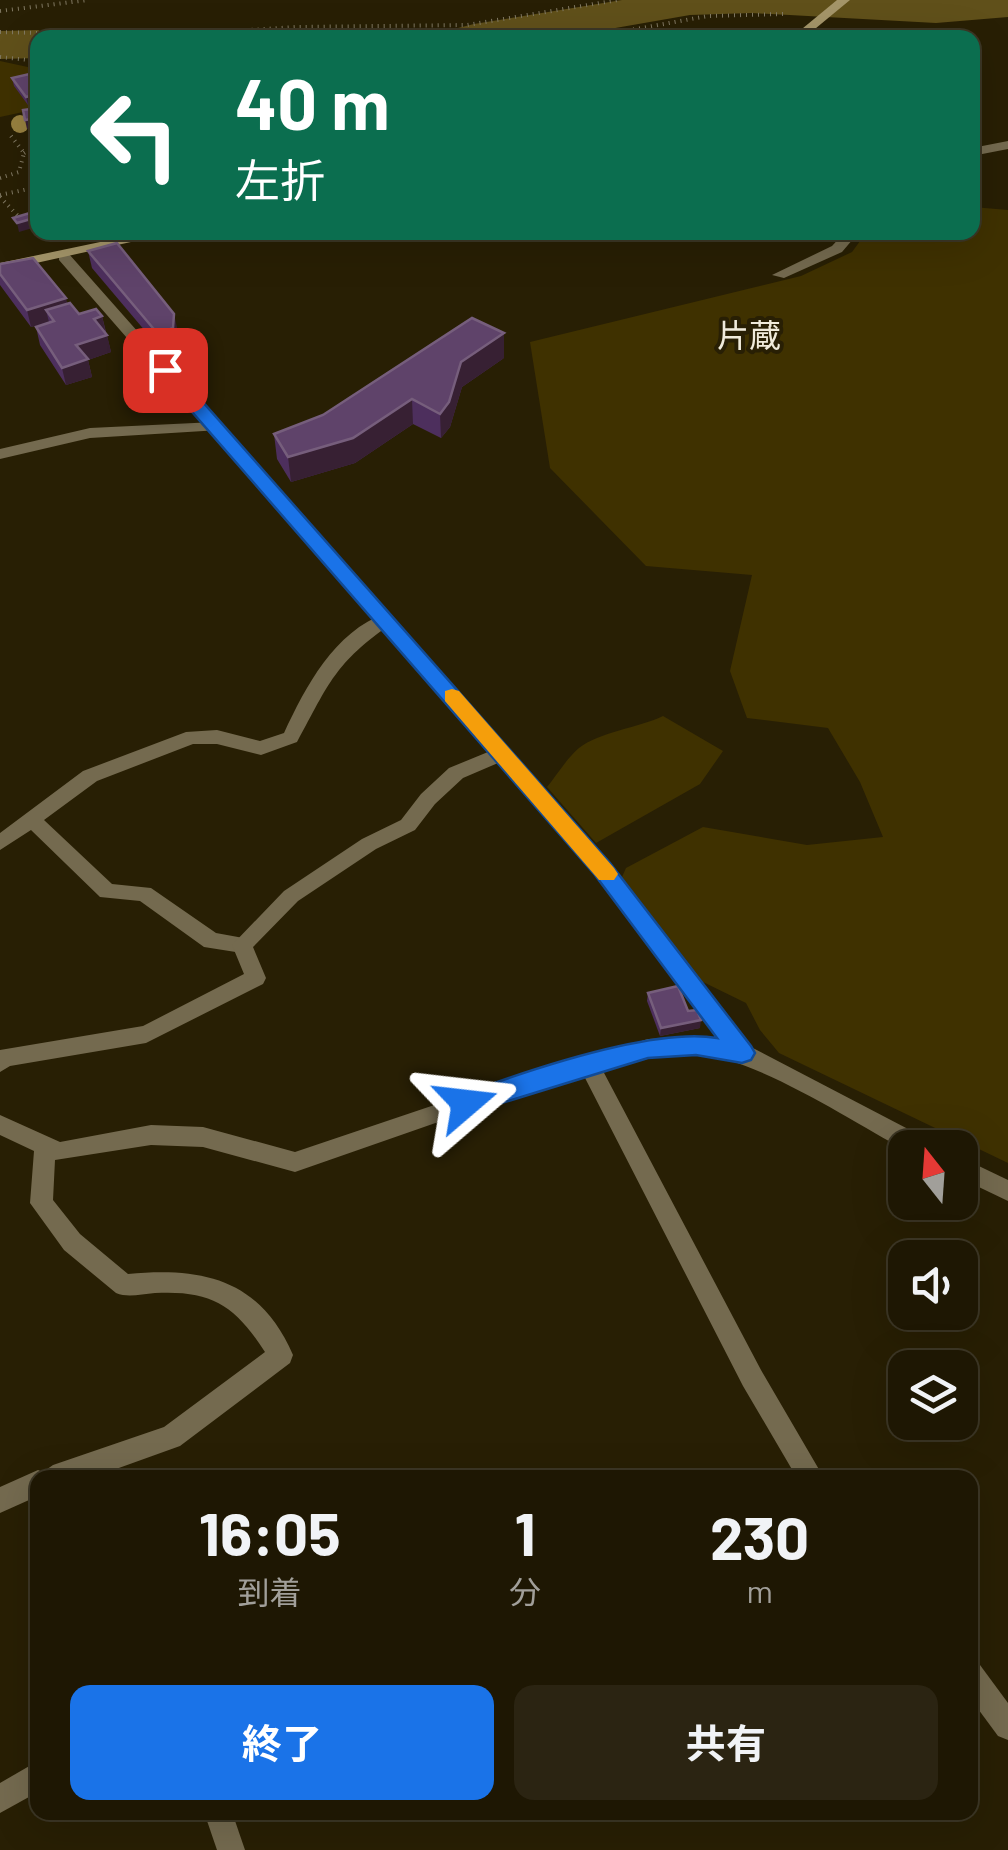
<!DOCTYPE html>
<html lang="ja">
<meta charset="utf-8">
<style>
body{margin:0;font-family:Barlow,"Noto Sans JP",sans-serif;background:#2b2412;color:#f1f3f6;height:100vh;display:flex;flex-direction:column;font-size:38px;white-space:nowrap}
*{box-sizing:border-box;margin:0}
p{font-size:32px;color:#a19f9a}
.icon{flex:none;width:55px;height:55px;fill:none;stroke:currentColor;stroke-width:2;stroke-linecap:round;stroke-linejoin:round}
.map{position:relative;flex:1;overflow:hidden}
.drawer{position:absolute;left:30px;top:1470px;width:948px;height:350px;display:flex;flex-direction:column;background:#1e1703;border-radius:20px;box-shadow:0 10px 40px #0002,0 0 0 2px #3c3625}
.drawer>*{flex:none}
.guide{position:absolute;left:30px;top:30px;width:950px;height:210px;border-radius:20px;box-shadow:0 10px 40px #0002,0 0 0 2px #3c3625;background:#0b6e4f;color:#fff;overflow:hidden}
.needle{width:65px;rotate:343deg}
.controls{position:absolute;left:888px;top:1130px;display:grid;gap:20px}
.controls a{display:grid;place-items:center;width:90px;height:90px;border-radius:20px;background:#1e1703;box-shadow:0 10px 40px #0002,0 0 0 2px #3c3625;font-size:50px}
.pin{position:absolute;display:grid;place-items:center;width:85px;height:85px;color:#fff;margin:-42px;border-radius:20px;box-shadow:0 5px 15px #0006}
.me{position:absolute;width:110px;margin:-55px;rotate:73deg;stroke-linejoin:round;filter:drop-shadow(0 0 8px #0008)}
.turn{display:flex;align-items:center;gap:35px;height:210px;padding:0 40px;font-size:45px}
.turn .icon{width:130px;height:130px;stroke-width:2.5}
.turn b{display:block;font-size:70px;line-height:85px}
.eta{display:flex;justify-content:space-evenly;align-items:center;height:170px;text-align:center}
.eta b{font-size:60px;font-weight:700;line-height:70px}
.primary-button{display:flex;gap:20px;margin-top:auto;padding:20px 40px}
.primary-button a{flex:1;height:115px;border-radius:20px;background:#1a73e8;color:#fff;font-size:40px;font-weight:700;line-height:115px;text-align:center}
.primary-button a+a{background:#2b2412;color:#f1f3f6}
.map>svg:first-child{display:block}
</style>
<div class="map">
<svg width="1008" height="1850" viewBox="0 0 1008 1850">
<rect width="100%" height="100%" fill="#281f04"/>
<!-- green -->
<g fill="#3f3100">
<polygon points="0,61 37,69 37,109 0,117"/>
<polygon points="973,207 1008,210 1008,1163 779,1053 760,1030 746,1003 701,981 622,877 626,868 703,827 807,845 883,837 860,782 828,728 747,718 730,671 752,575 646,566 550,468 530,342 801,276 852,252 866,233 972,232"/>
<path d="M 663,716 L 723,751 L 700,784 L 596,843 L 547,787 C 557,775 567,758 579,748 C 599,732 638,728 663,716 Z"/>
</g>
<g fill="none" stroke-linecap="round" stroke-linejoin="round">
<!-- river -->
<g fill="#60501a" fill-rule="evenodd">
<polygon points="622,0 1008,0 1008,17 936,23 752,13 690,15 558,38 452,38 458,28 474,24"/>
<polygon points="38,30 56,38 38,38 38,58 0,59 0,31"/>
</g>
<!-- path -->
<g stroke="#817963" stroke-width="4" stroke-dasharray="1 5" stroke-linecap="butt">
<polyline points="0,11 88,0"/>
<polyline points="0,32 155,36 296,27 467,25 618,0"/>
<polyline points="586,38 708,16 783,14"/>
<polyline points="0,57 38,61"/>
<polyline points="24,153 38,144"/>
<polyline points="0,178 19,172 24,153 11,136"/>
<polyline points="0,195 38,187"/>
<polyline points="0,197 21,219"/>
</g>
<!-- lane -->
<g fill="#746a4f" fill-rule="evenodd">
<polygon points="215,422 223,427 220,430 90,438 0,459 0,449 90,428"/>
<path d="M 386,613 L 395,619 L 392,623 C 334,664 330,682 297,742 L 261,755 L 217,744 L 193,744 L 97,781 L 44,820 L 112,884 L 151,888 L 216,933 L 249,939 L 252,945 L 249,951 L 242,953 L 204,947 L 140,901 L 100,897 L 31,830 L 0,850 L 0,833 L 83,771 L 186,732 L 217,730 L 260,741 L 284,733 C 306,686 334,632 386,613 Z"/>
</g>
<!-- street -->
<g fill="#746a4f" fill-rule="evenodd">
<polygon points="1008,141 1008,149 972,156 972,148"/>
<polygon points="845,232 859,232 842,252 784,278 772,275 832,246"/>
<path d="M 59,254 L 69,254 L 609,864 L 751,1047 L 931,1141 L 934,1148 L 905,1150 C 852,1121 751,1055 695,1054 C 662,1054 634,1061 603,1071 L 761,1370 L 824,1478 L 797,1478 L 743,1386 L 584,1076 L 467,1112 L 295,1172 L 203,1147 L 151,1145 L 55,1160 L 53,1200 L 80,1234 L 128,1274 C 203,1267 260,1279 293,1355 L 290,1363 L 180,1446 L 91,1478 L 38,1478 L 38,1496 L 0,1513 L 0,1487 L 38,1470 L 43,1472 L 53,1465 L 164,1427 L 265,1352 C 235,1305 211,1290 155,1293 C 141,1294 128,1298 116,1293 L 64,1250 L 30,1203 L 34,1151 L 0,1135 L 0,1115 L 60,1142 L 151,1125 L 203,1127 L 295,1152 L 467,1094 L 648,1039 L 697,1036 L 721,1040 L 595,874 L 498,763 L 463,778 L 435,804 L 415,830 L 376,849 L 298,901 L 253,947 L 266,978 L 263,984 L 146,1043 L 10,1066 L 0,1072 L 0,1050 L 143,1026 L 244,974 L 232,945 L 284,891 L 362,839 L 401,820 L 421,794 L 449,768 L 488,752 L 59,260 Z"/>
<polygon points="960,1157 1008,1180 1008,1201 960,1178"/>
<polygon points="970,1661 980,1665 1008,1703 1008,1740 998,1736 970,1698"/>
<polygon points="38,1761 38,1792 0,1813 0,1783"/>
<polygon points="204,1812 232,1812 245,1850 217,1850"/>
</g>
<!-- secondary -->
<g fill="#a49569" fill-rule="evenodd">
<polygon points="837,0 850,0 804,38 791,38"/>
<polygon points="148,232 176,232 0,271 0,263"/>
</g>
</g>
<!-- trees -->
<circle fill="#97803f" cx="20" cy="124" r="9"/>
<!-- wall -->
<g fill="#4d2f5d">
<polygon points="38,72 28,105 14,86 12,78"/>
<polygon points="88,251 178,332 176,345 162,351 92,268"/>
<polygon points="0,264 67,304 79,314 102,316 111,352 88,360 92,377 66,385 40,345 36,327 49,323 49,322 31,327 0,285"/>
<polygon points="504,358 462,387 450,427 441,438 413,424 355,463 291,482 277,459 274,434"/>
<polygon points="648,993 688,1011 700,1028 660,1036 647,1001"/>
</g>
<!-- shaded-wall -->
<g fill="#372033">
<polygon points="38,94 38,103 28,105 26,97"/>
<polygon points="38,118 38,127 27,129 25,120"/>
<polygon points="34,218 36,227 19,232 17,223"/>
<polygon points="115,232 137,232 116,238"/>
<polygon points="66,298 70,315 46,310 49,322 31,327 27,310"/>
<polygon points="174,314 178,332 176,345 162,351 158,334"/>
<polygon points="102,316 106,334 94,319"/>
<polygon points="504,333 504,358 462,387 450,427 441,438 440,414 461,362"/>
<polygon points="107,335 111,352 88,360 92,377 66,385 62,368 76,345"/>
<polygon points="412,399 413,424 355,463 291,482 288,457"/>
<polygon points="701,1020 700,1028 660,1036 661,1028"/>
</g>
<!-- building -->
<g fill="#5f436a" stroke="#765e7c" stroke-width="2.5">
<polygon points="38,72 38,94 26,97 12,78"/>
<polygon points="38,108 38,118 25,120 23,110"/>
<polygon points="30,213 34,218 17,223 13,218"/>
<polygon points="117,243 174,314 173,328 158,334 88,251"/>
<polygon points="33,258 66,298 27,310 0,274 0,264"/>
<polygon points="70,303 79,314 96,309 102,316 94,319 107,335 76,345 88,359 62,368 36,327 54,321 46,310"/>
<polygon points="472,318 504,333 461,362 449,402 440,414 412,399 353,438 288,457 274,434 323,415"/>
<polygon points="678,986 688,1011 697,1010 701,1020 661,1028 648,993"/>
</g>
<!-- route -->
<path fill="#1a73e8" stroke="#114b97" stroke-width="2.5" d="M 165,365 L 171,366 L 610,863 L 751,1046 L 755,1053 L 751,1060 L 742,1063 L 696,1055 L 648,1058 L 466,1114 L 458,1111 L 454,1103 L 458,1096 C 523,1072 651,1027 717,1038 L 595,875 L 159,374 L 157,370 Z"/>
<!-- slow -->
<polygon fill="#f59e0b" points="452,689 459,691 614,868 618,874 614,880 599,880 445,701 445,691"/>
<g text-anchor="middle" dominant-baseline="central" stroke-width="8" stroke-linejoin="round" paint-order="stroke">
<!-- far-neighbourhood labels -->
<g font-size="32" fill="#f0ebdb" stroke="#281f04">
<text x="749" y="334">片蔵</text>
</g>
</g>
</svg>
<div class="controls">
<a><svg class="needle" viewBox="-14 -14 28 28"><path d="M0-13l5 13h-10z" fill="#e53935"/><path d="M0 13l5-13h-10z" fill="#a19f9a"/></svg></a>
<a><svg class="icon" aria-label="sound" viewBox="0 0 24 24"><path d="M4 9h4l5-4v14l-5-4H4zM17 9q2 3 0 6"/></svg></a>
<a><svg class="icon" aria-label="layers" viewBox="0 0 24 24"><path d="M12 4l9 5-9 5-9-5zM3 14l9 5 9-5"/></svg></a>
</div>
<div class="pin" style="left:165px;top:370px;background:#d93025"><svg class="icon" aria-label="arrive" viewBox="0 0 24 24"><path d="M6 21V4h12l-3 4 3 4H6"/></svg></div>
<svg class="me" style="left:466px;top:1103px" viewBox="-20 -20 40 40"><path d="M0-17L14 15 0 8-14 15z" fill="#1a73e8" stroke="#fff" stroke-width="4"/></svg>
<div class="guide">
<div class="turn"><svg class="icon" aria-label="left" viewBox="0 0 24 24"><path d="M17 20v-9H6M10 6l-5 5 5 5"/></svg><div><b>40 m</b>左折</div></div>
</div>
<section class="drawer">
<div class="eta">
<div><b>16:05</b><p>到着</p></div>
<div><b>1</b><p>分</p></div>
<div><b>230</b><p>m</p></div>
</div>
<div class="primary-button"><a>終了</a><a>共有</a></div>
</section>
</div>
